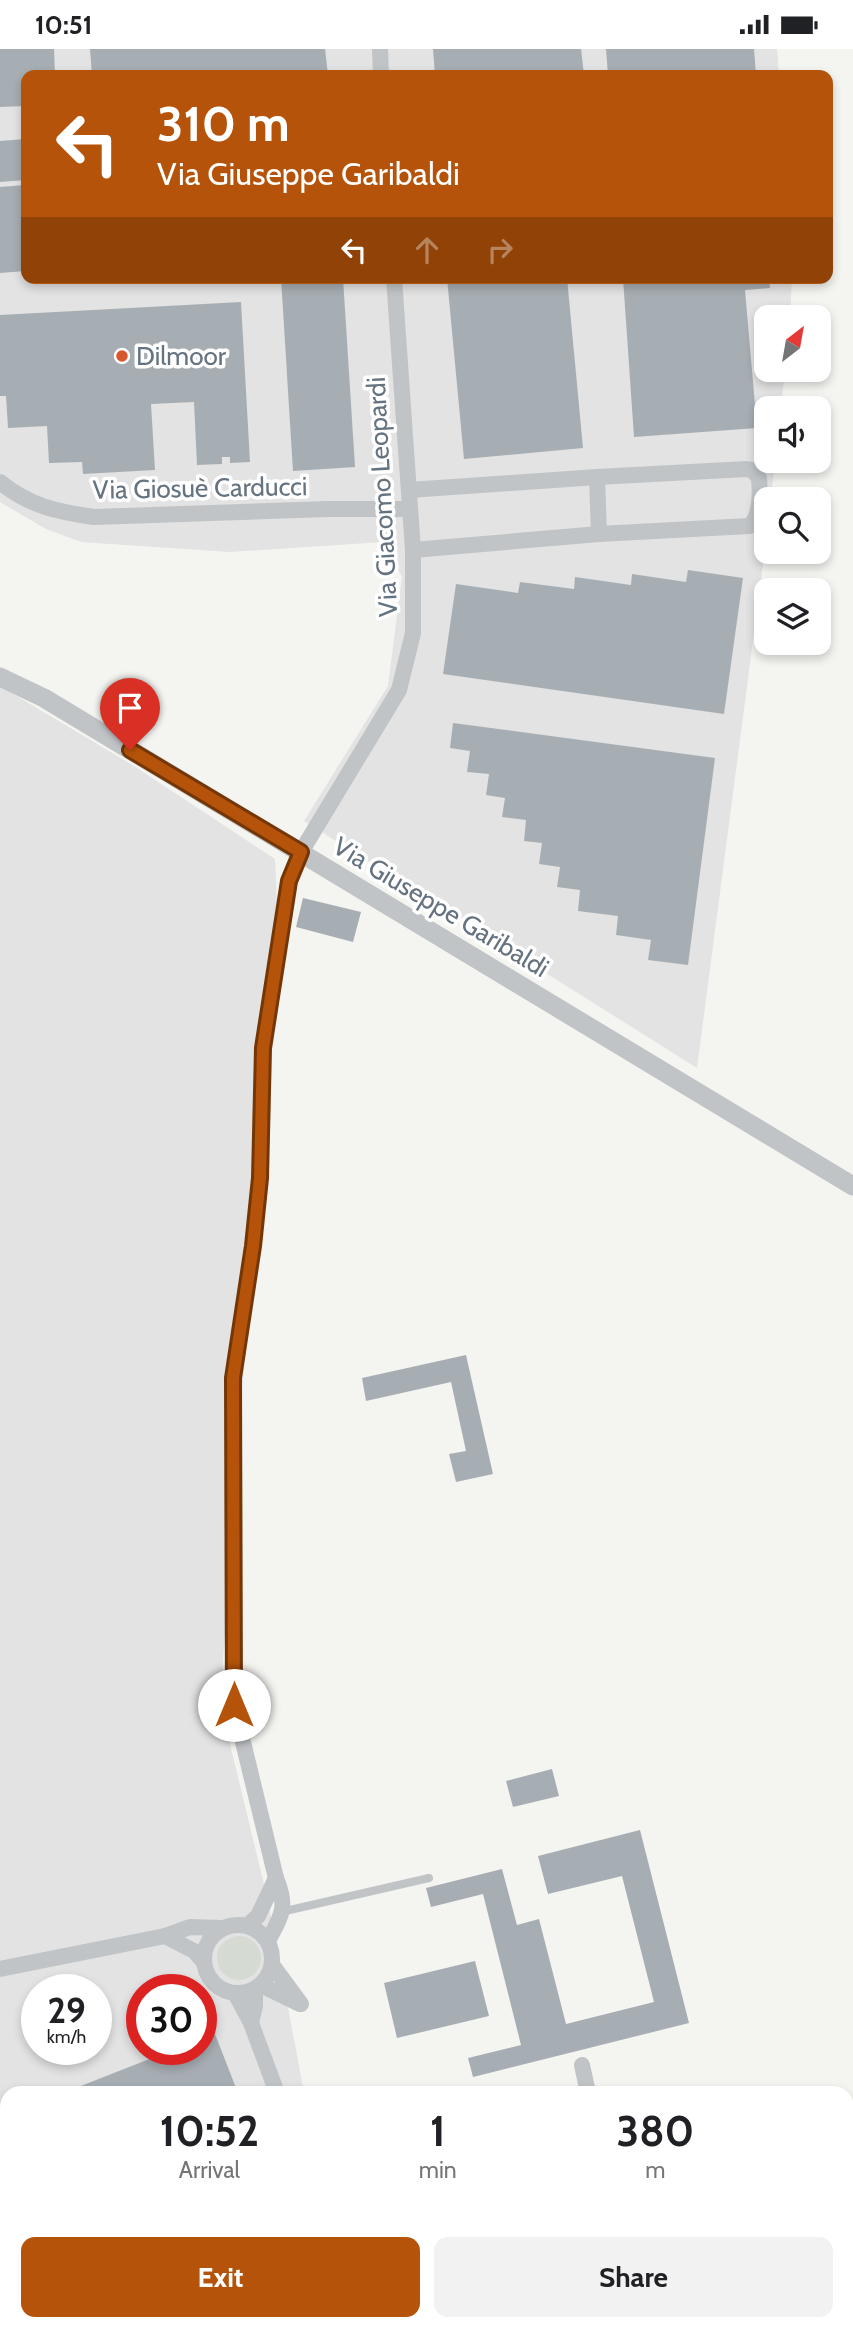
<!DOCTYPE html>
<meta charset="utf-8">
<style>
body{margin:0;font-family:Cabin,sans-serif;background:#f2f2f2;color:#202124;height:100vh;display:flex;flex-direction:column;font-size:26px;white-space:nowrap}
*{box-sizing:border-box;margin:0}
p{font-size:23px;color:#757577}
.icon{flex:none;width:38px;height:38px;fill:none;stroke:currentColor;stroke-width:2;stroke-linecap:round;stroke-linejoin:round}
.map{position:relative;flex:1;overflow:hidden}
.drawer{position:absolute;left:0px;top:2037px;width:854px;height:245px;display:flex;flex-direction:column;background:#fff;border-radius:21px 21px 0 0;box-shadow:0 4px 10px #0003}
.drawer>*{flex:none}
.top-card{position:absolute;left:21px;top:21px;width:812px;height:214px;border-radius:14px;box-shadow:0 4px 10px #0003;background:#b45309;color:#fff;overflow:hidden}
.needle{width:46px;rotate:31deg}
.controls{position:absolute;left:754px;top:256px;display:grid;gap:14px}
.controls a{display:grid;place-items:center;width:77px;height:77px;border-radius:14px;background:#fff;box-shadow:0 4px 10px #0003;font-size:35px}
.speed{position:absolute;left:21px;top:1925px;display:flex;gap:14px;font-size:35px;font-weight:700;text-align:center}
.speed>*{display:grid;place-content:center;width:91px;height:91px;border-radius:50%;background:#fff;box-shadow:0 4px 10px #0003;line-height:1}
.speed small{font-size:18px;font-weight:400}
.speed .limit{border:10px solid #d22;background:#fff;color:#111}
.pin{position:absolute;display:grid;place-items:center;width:60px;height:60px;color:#fff;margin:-72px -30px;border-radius:50% 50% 50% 0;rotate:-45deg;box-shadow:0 0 7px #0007}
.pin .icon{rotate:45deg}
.me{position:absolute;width:77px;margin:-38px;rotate:0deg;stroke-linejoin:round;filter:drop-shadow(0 0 5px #0008)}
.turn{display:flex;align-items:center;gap:24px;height:147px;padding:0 21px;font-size:32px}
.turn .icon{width:91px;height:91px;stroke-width:2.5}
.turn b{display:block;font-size:49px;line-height:60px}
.lanes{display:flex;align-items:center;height:66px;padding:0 21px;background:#0003;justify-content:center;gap:35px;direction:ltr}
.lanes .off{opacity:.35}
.eta{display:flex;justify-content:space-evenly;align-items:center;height:119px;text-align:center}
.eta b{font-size:42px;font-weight:700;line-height:49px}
.button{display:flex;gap:14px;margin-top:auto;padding:14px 21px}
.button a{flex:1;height:80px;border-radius:14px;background:#b45309;color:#fff;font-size:28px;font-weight:700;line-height:80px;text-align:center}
.button a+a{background:#f2f2f2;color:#202124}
.status{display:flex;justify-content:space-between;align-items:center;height:49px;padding:0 35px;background:#fff;direction:ltr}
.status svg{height:19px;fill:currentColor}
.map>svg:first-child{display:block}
</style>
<div class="status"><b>10:51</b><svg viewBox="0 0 49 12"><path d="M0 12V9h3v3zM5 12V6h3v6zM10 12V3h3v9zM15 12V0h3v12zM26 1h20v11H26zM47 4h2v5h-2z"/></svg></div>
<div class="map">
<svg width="853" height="2282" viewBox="0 0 853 2282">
<rect width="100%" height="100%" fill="#f4f4f1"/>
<!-- built -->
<g fill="#e2e3e2" fill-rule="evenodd">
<polygon points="0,0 777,0 779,26 26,26 26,229 792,229 790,268 766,268 766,320 785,320 781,359 766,359 766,411 775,411 771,450 766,450 766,492 697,1019 304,772 388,637 402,528 383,493 230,503 81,493 46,480 0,453"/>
<path d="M 0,637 L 134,717 L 275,810 L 277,854 L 220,1654 L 268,1852 L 304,2044 L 7,2044 L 7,2275 L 847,2275 L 847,2117 L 853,2115 L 853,2282 L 0,2282 ZM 37,1941 L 96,1941 L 96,2000 L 37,2000 ZM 142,1941 L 201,1941 L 201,2000 L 142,2000 Z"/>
</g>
<!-- green -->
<circle fill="#d5dbd2" cx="239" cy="1909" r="22"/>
<!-- building -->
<g fill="#a7aeb3">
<polygon points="0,0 54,0 55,26 26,26 26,57 0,58"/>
<polygon points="90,0 325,0 328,26 92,26"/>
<polygon points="433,0 581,0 584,26 435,26"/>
<polygon points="606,0 754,0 756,26 608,26"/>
<polygon points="26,90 26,131 0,133 0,92"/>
<polygon points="26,136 26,222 0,224 0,138"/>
<polygon points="281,229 343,229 355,418 293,422"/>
<polygon points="447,229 567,229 583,399 464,410"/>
<polygon points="623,229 769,229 770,239 745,241 757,379 634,388"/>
<polygon points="241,253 250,413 230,414 230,408 222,408 222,415 197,416 194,353 151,355 155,421 83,425 82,413 49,414 47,377 8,379 6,347 0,347 0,266"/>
<polygon points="688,521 743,529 724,665 443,625 456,535 518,544 520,533 574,540 575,528 631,536 632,525 686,533"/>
<polygon points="453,674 715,709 688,916 648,911 651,891 616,886 618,867 578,862 580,841 557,838 560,818 539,815 542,794 524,792 526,771 502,768 505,749 486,746 489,725 467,723 470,702 450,699"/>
<polygon points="303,849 361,863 353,893 296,878"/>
<polygon points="466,1306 493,1425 456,1433 449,1405 466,1402 451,1333 366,1352 362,1329"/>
<polygon points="552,1720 559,1747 513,1758 506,1732"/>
<polygon points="640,1781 689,1974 473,2028 468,2009 521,1996 483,1845 431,1858 426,1839 502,1820 517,1876 539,1870 566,1975 654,1953 622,1827 548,1845 538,1807"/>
<polygon points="475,1912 489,1967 397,1989 384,1934"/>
<polygon points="215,1985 238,2044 63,2044 175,2000 201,2000 201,1990"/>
<polygon points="0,2151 7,2170 7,2192 0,2194"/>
<polygon points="853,2191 853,2282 834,2282 831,2275 847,2275 847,2193"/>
<polygon points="7,2214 7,2275 58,2275 61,2282 5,2282 0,2270 0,2216"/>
<polygon points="134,2275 229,2275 211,2282 136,2282"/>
<polygon points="465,2275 575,2275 577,2282 461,2282 459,2277"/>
<polygon points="681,2275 799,2275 802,2282 684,2282"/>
</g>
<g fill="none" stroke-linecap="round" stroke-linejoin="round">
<!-- service -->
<polyline stroke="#c0c4c7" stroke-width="8" points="281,1863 429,1829"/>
<!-- minor -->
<g stroke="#c0c4c7" stroke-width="16">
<polyline points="380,0 381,26"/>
<polyline points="597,428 599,485"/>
<path d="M 0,433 C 29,457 58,463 94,468 L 328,460 L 410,460"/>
<path d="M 409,441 L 597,428 L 747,420 L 752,421 L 759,429 C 760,442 761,468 749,477 L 599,485 L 413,501"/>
<polyline points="276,1829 234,1656 233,1329 253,1197 260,1129 263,999 289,832 301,803 399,641 413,584 413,501 394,229"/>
<circle cx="238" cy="1910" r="34"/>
<path d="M 248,1876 L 258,1867 L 276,1829 C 288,1858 282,1866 268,1892"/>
<polyline points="203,1912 194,1902 165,1887 190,1878 221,1879"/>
<polyline points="273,1917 301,1955"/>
<polyline points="0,1920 165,1887"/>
<polyline points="261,1936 300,1955"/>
<polyline points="235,1944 251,1974 255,1957 255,1940"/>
<polyline points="251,1974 277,2044"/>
<polyline points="582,2016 588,2044"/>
<polyline points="0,2068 7,2086"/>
<polyline points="847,2130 853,2128"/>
<polyline points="81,2275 84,2282"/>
<polyline points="641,2275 643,2282"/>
<polyline points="359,2282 382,2275"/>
</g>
<!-- tertiary -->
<polyline stroke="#c0c4c7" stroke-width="19" points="0,628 44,649 853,1137"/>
</g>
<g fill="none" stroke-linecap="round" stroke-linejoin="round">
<defs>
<polyline id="route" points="130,701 301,803 289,832 263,999 260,1129 253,1197 233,1329 234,1656"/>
</defs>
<!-- route casing -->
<use href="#route" stroke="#753606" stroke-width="18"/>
<!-- route -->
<use href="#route" stroke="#b45309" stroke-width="12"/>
</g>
<!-- markers -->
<circle fill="#d8582d" stroke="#fff" stroke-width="2.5" cx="122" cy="307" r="7"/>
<g text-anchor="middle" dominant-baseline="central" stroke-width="7" stroke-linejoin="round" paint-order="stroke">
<!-- poi labels -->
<g font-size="26" fill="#657380" stroke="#fff" text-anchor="start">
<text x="136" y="307">Dilmoor</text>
</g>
<!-- street labels -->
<g font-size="26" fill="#657380" stroke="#fff">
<text transform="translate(200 439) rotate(-1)">Via Giosuè Carducci</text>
<text transform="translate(382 448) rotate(-93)">Via Giacomo Leopardi</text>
<text transform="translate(441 858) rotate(31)">Via Giuseppe Garibaldi</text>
</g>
</g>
</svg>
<div class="controls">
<a><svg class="needle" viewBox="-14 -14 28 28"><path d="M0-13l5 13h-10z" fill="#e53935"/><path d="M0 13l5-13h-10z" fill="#757577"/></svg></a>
<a><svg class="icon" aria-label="sound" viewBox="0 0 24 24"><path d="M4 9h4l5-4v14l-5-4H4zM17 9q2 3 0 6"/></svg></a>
<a><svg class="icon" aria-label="search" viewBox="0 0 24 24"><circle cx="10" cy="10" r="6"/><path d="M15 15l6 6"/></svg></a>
<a><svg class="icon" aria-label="layers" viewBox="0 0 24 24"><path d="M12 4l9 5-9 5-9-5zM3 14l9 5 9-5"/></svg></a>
</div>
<div class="speed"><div>29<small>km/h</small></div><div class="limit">30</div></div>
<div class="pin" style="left:130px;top:701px;background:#d93025"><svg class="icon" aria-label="arrive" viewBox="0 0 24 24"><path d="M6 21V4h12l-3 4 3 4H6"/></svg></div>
<svg class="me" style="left:234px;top:1656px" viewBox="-20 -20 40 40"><circle r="19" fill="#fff"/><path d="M0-13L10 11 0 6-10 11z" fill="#b45309"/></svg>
<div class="top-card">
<div class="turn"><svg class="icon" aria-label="left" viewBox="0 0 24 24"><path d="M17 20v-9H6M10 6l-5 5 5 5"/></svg><div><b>310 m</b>Via Giuseppe Garibaldi</div></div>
<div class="lanes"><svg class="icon" aria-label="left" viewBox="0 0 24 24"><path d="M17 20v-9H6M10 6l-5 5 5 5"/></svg><svg class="icon off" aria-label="ahead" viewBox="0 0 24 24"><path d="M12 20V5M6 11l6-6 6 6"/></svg><svg class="icon off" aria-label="right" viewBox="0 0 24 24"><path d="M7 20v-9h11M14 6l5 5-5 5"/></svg></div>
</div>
<section class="drawer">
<div class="eta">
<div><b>10:52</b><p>Arrival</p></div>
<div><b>1</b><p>min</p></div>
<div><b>380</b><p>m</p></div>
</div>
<div class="button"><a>Exit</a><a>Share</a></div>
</section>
</div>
